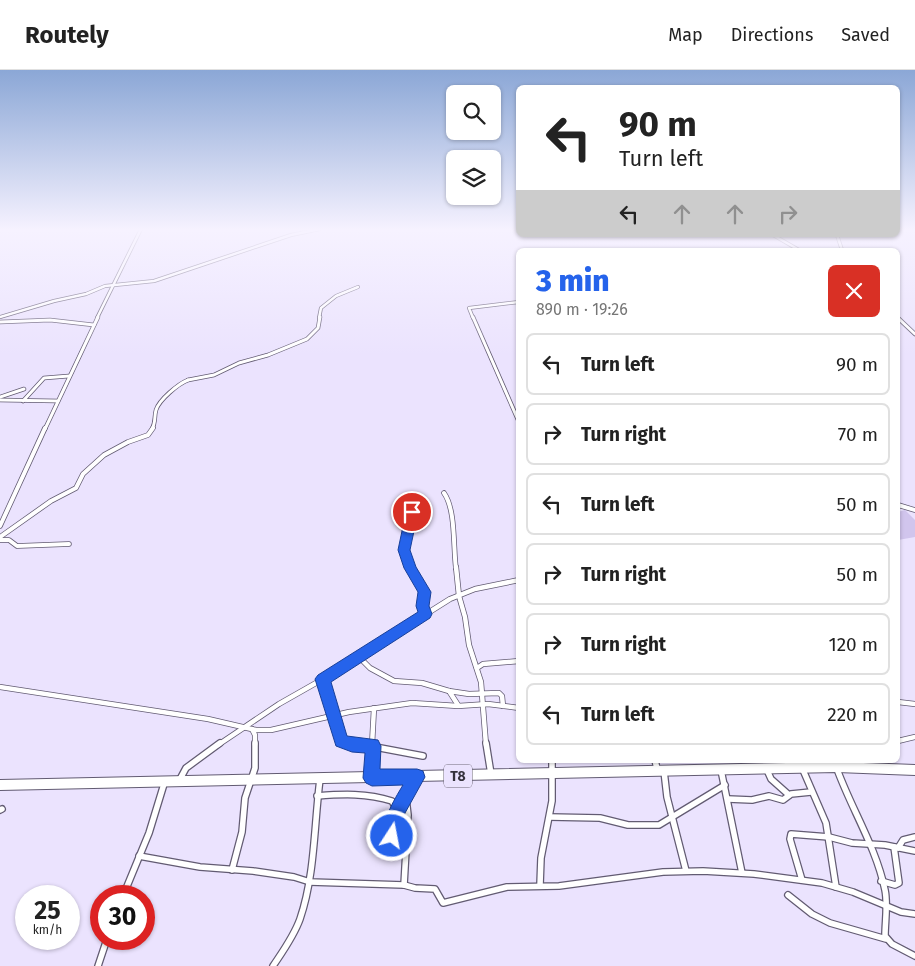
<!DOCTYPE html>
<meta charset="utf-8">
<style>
body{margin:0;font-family:"Fira Sans",sans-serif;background:#f6f6f6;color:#222;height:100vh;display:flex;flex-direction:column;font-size:19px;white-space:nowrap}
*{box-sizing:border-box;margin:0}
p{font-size:16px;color:#767676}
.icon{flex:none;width:28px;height:28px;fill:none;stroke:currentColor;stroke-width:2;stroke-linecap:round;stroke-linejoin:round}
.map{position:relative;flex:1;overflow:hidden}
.panel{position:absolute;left:516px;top:178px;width:384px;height:515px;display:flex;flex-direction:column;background:#fff;border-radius:8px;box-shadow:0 1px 4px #0004}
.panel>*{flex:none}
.banner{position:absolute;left:516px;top:15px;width:384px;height:152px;border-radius:8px;box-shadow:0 1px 4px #0004;background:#fff;color:#222;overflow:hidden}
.fabs{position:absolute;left:446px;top:15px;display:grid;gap:10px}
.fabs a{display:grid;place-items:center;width:55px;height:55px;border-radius:8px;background:#fff;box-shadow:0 1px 4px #0004;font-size:25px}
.speed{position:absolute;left:15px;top:815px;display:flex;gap:10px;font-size:25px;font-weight:700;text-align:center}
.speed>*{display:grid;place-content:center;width:65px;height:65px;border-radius:50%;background:#fff;box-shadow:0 1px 4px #0004;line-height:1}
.speed small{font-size:12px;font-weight:400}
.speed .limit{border:8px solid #d22;background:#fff;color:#111}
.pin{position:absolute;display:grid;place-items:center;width:42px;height:42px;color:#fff;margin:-21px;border:2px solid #fff;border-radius:50%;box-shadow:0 1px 5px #0007}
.me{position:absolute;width:55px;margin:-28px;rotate:11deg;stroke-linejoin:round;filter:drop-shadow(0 0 4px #0008)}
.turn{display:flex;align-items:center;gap:18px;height:105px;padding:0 20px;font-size:22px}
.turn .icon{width:65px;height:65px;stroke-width:2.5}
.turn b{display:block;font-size:35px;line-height:42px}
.lanes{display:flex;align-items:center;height:48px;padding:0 20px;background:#0003;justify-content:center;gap:25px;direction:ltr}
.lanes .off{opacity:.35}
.round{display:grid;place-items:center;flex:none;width:52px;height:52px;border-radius:8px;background:#f6f6f6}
.headline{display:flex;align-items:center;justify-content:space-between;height:85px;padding:0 20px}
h1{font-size:30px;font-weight:800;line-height:38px;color:#2563eb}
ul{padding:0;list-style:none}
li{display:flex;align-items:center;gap:15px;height:62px;margin:0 10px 8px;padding:0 10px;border:2px solid #e0e0e0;border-radius:8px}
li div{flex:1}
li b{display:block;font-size:19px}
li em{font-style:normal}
header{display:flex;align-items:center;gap:30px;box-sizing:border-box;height:70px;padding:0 25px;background:#fff;border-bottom:1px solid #e0e0e0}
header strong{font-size:24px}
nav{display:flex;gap:28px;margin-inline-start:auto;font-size:18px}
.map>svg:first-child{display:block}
</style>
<header>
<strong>Routely</strong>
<nav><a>Map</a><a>Directions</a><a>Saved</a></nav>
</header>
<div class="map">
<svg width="915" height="896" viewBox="0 0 915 896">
<rect width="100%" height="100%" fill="#ebe3fe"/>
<!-- green -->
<polygon fill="#d1c5ed" points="905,440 915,450 915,467 898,470 898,442"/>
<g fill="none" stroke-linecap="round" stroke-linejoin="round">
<defs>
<g id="street-far4">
<polyline points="773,165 799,180"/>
<polyline points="837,165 842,180"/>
<polyline points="0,247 54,231 86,224 105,216 154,211 291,165 320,159"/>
<polyline points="97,248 141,159"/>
<polyline points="319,248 321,238 336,226 358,217"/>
<polyline points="473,248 469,238 519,232"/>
</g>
<g id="street-far3">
<polyline points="473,247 519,352"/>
<polyline points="898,248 915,264"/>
<polyline points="0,252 50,250 94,255"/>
<polyline points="188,310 214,305 239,293 268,285 307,269 318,258 320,247"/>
<polyline points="0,327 24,319"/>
<polyline points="0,330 58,331"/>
<polyline points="23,331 44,308 69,306"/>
<polyline points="45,359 98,247"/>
<path d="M 152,359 C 156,352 154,347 156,340 C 159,330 178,314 188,310"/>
</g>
<g id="street-far2">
<path d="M 444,423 C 456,440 453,477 456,499"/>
<polyline points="408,427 412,445 404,480 410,499"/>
<polyline points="898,435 915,440"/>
<polyline points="0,456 45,358"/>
<polyline points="0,467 51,431 76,418 83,404 104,385 128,372 148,365 153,358"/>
<polyline points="0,470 9,470 17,476 69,474"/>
</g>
<g id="street-far1">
<polyline points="410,497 424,522 423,536 425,544"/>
<polyline points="456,497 459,526 465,547 469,575 481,612 486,675"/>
<polyline points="354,589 362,590 370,598 394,611 422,613 449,621 458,635"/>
<polyline points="477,598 483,594 519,591"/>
<polyline points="323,609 341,671 361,675"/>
<polyline points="0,617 208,649 256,660 271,660 349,642 412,633 458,636 488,634 519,638"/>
<polyline points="449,621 469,624 499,623 502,626 503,636"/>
<polyline points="898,632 915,634"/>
<polyline points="252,659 255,665 255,675"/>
<polyline points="898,671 915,667"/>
<polyline points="218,675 279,634 323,609 450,529 475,519 519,510"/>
<polyline points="372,675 374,638"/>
</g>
<g id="street">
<polyline points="354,673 423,686"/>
<polyline points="486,673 491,704"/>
<polyline points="655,690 657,699"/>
<path d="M 837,699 C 852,740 876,777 885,820 C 888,834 885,852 885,866 L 892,874 L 915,886"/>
<polyline points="721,700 742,803"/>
<polyline points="767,700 771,709 789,725"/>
<polyline points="803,700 826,753 836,817"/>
<polyline points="664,701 667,727 686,801"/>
<polyline points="371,705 372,673"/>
<polyline points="179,711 186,698 220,673"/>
<path d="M 317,726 C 343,724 367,723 392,731 L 397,740"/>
<polyline points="728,729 752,730 769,726 783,730 791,724 811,722"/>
<polyline points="0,740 2,739"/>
<polyline points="550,747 600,748 628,755 659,755 725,715"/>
<polyline points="898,778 903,770 915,767"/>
<path d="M 406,782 L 393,771 C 393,746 404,727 417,707"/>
<polyline points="139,786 200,797 253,801 294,807 310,812 404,815 415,818 435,819 443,833 507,817 559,816 663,802 703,801 754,804 822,813 853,822 901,842 915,844"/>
<polyline points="232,800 242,762 245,728 255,698 255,673"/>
<polyline points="802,810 790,769 791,764 829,767 852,773 885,775 915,781"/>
<polyline points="881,811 895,815 899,813 894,777"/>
<polyline points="404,815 408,745 406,728"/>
<polyline points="540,815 541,788 552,731 552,690"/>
<polyline points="788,825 812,844 830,853 886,869"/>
<polyline points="123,826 149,763 164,714"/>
<polyline points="98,896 107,869"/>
<path d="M 273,896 C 283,881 294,866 300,849 C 315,805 314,756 320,709"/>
</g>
<polygon id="highway" points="837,692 915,695 915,705 837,702 0,720 0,710"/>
</defs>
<!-- street-far4 casing -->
<use href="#street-far4" stroke="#625b72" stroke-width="4"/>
<!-- street-far3 casing -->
<use href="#street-far3" stroke="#625b72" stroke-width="4.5"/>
<!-- street-far2 casing -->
<use href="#street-far2" stroke="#625b72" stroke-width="5.5"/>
<!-- street-far1 casing -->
<use href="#street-far1" stroke="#625b72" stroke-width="6"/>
<!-- street casing -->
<use href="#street" stroke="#625b72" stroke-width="8"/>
<!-- highway casing -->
<use href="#highway" stroke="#625b72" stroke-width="2"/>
<!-- street-far4 -->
<use href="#street-far4" stroke="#fff" stroke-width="2.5"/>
<!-- street-far3 -->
<use href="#street-far3" stroke="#fff" stroke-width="3"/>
<!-- street-far2 -->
<use href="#street-far2" stroke="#fff" stroke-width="4"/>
<!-- street-far1 -->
<use href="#street-far1" stroke="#fff" stroke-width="4.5"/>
<!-- street -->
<use href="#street" stroke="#fff" stroke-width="5.5"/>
<!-- highway -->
<use href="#highway" fill="#fff" fill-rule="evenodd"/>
</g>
<!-- sky -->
<linearGradient id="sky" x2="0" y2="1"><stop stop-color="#8ba7d6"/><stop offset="0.56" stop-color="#f6f2ff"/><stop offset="1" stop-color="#f6f2ff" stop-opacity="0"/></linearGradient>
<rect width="915" height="285" fill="url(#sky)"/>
<!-- route -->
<path fill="#2563eb" stroke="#184099" d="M 412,438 L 418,442 L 410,480 L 416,497 L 431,522 L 429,536 L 432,544 L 430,548 L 331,612 L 347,666 L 378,670 L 381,676 L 380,699 L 417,699 L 423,701 L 425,707 L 405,743 L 398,772 L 392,774 L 386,772 C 379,754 394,730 403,715 L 372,716 L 366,713 L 363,708 L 365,683 L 352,682 L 336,676 L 315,609 L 318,605 L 418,542 L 416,536 L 418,522 L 404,498 L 398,480 L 406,442 Z"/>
<g text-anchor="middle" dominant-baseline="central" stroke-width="5" stroke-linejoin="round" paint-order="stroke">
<!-- shield labels -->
<rect fill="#ebe3fe" stroke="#6c6776" stroke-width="1" x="444" y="694.5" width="28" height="23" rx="4"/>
<g font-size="14" font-weight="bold" fill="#35323c">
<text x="458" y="706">T8</text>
</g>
</g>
</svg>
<div class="fabs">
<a><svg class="icon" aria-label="search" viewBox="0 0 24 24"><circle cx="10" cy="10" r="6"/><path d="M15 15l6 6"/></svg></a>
<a><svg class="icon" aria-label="layers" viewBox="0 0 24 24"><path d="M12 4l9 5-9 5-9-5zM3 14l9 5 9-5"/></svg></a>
</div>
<div class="speed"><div>25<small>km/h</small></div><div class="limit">30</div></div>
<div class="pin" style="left:412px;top:442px;background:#d93025"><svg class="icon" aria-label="arrive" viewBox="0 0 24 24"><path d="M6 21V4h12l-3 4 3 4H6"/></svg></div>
<svg class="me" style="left:392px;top:766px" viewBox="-20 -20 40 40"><circle r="17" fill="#2563eb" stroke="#fff" stroke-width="3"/><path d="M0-11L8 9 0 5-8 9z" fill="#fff"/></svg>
<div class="banner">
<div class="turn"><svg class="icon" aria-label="left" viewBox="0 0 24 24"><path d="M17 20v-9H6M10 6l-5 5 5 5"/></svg><div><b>90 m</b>Turn left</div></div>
<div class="lanes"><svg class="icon" aria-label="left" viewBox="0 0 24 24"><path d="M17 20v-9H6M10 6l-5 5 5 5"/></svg><svg class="icon off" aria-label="ahead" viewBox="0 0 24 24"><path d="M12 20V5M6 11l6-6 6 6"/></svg><svg class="icon off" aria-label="ahead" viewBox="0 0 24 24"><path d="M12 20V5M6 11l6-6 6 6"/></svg><svg class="icon off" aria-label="right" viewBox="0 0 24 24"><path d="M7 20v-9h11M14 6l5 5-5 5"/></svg></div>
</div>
<section class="panel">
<div class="headline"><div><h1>3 min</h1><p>890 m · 19:26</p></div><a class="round" style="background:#d93025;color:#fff"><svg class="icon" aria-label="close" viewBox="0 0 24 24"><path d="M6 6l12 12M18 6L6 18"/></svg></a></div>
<ul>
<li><svg class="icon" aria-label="left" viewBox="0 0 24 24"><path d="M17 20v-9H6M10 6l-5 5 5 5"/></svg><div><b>Turn left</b></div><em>90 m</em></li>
<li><svg class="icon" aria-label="right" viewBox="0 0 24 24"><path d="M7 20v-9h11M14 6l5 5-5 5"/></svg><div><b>Turn right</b></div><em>70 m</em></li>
<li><svg class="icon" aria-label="left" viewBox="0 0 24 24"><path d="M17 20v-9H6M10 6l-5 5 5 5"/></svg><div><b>Turn left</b></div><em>50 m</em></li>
<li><svg class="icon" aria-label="right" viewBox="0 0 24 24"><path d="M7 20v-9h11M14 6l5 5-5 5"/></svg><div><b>Turn right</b></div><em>50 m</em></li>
<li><svg class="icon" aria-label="right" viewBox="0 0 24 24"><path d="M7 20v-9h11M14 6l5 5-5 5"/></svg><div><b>Turn right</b></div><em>120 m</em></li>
<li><svg class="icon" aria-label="left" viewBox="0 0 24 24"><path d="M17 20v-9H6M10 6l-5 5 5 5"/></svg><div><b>Turn left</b></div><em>220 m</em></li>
</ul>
</section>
</div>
